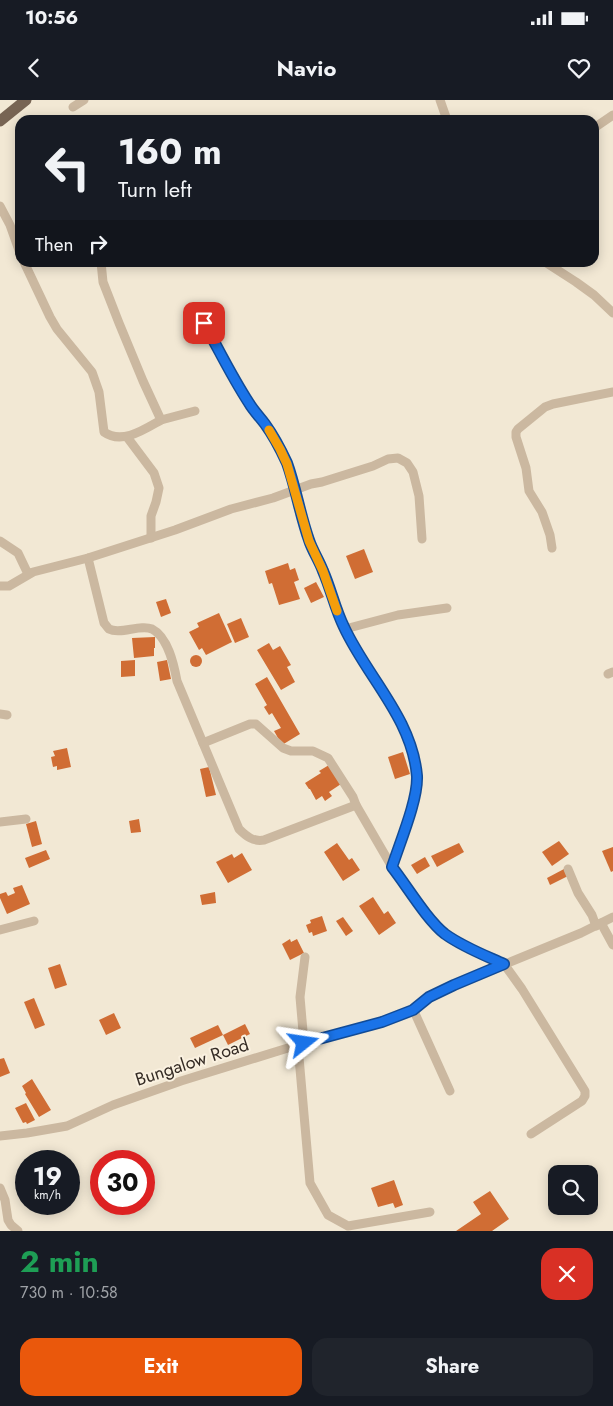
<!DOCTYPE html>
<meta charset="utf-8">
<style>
body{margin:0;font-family:Jost,sans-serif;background:#20242c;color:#f1f3f6;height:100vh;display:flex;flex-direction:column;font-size:19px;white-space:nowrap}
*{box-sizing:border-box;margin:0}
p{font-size:16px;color:#9ea1a6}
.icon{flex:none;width:28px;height:28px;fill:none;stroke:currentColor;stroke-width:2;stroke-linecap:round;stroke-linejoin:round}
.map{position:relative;height:1131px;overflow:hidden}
.panel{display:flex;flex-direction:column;background:#171b24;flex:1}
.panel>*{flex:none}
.hud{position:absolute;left:15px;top:15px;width:584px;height:152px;border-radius:15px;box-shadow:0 2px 12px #0003;background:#171b24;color:#f1f3f6;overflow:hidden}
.buttons{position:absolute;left:548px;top:1065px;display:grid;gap:10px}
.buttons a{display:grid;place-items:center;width:50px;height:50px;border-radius:10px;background:#171b24;box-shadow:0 2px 12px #0003;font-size:25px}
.speed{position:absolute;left:15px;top:1050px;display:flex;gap:10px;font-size:25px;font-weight:700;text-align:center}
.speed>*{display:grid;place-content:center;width:65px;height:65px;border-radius:50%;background:#171b24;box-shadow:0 2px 12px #0003;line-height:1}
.speed small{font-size:12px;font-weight:400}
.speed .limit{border:8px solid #d22;background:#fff;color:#111}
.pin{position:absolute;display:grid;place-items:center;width:42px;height:42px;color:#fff;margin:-21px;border-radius:10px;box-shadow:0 2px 8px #0006}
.me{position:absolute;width:55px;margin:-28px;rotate:75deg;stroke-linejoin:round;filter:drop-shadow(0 0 4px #0008)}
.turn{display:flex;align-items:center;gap:18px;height:105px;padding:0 20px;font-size:22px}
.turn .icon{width:65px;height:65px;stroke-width:2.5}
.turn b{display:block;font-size:35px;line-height:42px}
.then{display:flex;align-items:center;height:48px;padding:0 20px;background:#0003;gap:10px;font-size:19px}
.round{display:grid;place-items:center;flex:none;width:52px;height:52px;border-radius:15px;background:#20242c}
.headline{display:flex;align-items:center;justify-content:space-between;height:85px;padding:0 20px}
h1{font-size:30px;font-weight:700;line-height:38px;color:#1e9e55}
.cta{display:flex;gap:10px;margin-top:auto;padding:10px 20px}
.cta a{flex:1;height:58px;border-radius:15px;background:#ea580c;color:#fff;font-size:20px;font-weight:700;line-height:58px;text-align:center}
.cta a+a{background:#20242c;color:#f1f3f6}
.status{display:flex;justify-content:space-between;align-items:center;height:35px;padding:0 25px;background:#171b24;direction:ltr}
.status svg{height:14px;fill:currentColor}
header{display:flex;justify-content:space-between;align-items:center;height:65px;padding:0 20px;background:#171b24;font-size:22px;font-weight:700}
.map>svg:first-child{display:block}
</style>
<div class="status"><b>10:56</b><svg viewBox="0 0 49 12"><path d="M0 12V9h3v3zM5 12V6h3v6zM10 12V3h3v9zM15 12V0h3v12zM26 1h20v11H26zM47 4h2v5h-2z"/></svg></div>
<header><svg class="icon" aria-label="back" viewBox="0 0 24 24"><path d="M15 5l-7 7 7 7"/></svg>Navio<svg class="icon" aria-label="heart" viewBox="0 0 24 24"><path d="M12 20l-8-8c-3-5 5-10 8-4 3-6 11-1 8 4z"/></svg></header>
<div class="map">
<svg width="613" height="1131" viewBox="0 0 613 1131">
<rect width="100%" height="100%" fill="#f2e8d4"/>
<!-- building -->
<g fill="#d06d34">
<polygon points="364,449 373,472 355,479 346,456"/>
<polygon points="288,463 290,470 295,468 299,480 294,482 300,499 279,505 272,483 269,484 265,471"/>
<polygon points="316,482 324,497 311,503 304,488"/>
<polygon points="166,499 171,513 161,517 156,502"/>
<polygon points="219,513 232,542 206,555 202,548 199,550 189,532 199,527 197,523"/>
<polygon points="241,518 249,537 235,543 227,524"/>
<polygon points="155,537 155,548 154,548 154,556 134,558 132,538"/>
<polygon points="269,543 273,550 280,546 291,565 287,567 295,582 281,590 257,550"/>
<circle cx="196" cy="561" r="6"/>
<polygon points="135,560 135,576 121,577 121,561"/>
<polygon points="167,560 171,579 160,581 157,562"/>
<polygon points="267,577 300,634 282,645 274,631 281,628 272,613 269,615 264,607 267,605 255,584"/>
<polygon points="67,648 71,667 57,670 57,666 53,667 51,657 55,656 53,651"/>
<polygon points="403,652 410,674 395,679 388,657"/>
<polygon points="329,665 341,684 329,692 332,696 325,701 322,696 316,700 310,689 309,689 305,683 321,673 319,671"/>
<polygon points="209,667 216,695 206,697 200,669"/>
<polygon points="139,719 141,732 131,733 129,721"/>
<polygon points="36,721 42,744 32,747 26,724"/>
<polygon points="559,741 569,754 552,766 542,752"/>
<polygon points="337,743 349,760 352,758 360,770 343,781 324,752"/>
<polygon points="459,743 464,752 437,767 431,756"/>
<polygon points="613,747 613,771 611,772 602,751"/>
<polygon points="46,750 50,759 29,768 25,758"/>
<polygon points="242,753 252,770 228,783 216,762 232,754 234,758"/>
<polygon points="425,757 430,766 417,774 411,765"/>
<polygon points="564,769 568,776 550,785 547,778"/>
<polygon points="22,785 30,804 7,814 0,798 0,794 6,792 8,796 15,793 13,788"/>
<polygon points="215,792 216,803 202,805 200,795"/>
<polygon points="373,797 384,814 388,811 396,823 379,835 359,806"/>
<polygon points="322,816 327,831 313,836 312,832 309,833 306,825 311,823 310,820"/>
<polygon points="343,817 353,831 346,836 336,821"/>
<polygon points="290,839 291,842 297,839 304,853 290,860 282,844"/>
<polygon points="60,864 67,885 55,889 48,868"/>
<polygon points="34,898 45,925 35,929 24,902"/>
<polygon points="114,913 121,928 106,935 99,920"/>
<polygon points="245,924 250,934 228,945 223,935"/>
<polygon points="218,925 223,935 195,948 190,938"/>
<polygon points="4,958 10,973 0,977 0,959"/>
<polygon points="32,979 51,1010 39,1017 25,994 26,993 22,986"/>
<polygon points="26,1003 35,1020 27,1024 26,1022 23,1023 15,1008"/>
<polygon points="394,1080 403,1105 395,1108 393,1103 378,1107 371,1088"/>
<polygon points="490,1091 509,1119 492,1131 456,1131 481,1114 473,1102"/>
</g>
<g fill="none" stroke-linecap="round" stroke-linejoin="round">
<!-- minor -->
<g stroke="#cbb8a0" stroke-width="9">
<polyline points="440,0 447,20"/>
<polyline points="73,7 84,0"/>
<polyline points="594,28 613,15"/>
<polyline points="0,106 10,125 20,153"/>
<path d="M 24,162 L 50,217 L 57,229 L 92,272 L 99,292 L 104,332 C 122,345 145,329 161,320 L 143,281 L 119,223 L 103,182 L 101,162"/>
<polyline points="545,162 576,182 594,195 613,213"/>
<path d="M 204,223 C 219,250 232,277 249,302 C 253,310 259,316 265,324 C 273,335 281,350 287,363 C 296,388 300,414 309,440 C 312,450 319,460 323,470 C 331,489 335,509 344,527 C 367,577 412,618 417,676 C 419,700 400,743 392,767"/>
<polyline points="161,320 195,311"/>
<polyline points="127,337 154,373 159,388 156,402 151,416 151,438"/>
<polyline points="0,441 18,453 28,474"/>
<polyline points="552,448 550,435 542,412 529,391 526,368 516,337 516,332 518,329 545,307 553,304 613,292"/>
<path d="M 88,458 L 104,523 C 106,525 107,527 109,529 C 120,535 140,524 152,529 C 168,537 174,565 177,581 L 239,729 C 246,736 253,742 264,740 L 356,705 L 392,767 L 429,816 L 444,833 L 463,845 L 504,864 L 522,889 L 585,991 L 585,996 L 582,1001 L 531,1034"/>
<polyline points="0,486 9,486 33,472 88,458 175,430 231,409 273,398 311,384 322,382 373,366 388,359 398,358 407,363 413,372 419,396 422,439"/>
<polyline points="345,529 398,515 447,508"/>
<polyline points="608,574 613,572"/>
<polyline points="0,614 7,615"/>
<polyline points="203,643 250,624 256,624 283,648 291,651 313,651 328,658 353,697 356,705"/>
<polyline points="0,722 26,719"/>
<polyline points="568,769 578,793 592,815 596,826"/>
<polyline points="601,823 613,845"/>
<polyline points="0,830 34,821"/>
<polyline points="413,909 450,991"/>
<polyline points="304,943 300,897 305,857"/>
<polyline points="298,946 310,1083 328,1115 348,1126 430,1112"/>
<polyline points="0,1036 27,1033 67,1026 113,1005 181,981 304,943 382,922 413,909 429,897 454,885 581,833 613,817"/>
<polyline points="0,1088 5,1100 8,1120 11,1125 18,1131"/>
</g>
<!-- major -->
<polyline stroke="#776453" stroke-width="11" points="0,21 26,0"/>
</g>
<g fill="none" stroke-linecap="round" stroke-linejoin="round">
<defs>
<path id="route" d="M 204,223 C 219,250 232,277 249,303 C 253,310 259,316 265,324 C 273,335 281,350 287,363 C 296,388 300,415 309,440 C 312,450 319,460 323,471 C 331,489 335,509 344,527 C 367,577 412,618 417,676 C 418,700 400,742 392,767 C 407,786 427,820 445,834 C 463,847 484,855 504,864 L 454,885 L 429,897 L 413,910 L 382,922 L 304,943"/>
</defs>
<!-- route casing -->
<use href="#route" stroke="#114b97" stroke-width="12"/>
<!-- route -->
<use href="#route" stroke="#1a73e8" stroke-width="9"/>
<!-- slow -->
<polyline stroke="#f59e0b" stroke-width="9" points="269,330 280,349 287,364 309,441 323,471 337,511"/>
</g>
<g text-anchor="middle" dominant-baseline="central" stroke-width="4" stroke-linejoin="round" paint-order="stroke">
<!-- street labels -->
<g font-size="18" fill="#342b24" stroke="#faf1e0">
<text transform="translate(192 962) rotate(-18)">Bungalow Road</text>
</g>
</g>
</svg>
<div class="buttons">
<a><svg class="icon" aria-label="search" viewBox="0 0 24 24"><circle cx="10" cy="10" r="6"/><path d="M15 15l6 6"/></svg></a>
</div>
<div class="speed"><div>19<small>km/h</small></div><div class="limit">30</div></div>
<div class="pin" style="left:204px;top:223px;background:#d93025"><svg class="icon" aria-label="arrive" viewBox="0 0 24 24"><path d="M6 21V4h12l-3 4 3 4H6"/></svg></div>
<svg class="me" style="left:304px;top:943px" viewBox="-20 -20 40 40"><path d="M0-17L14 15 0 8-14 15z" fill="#1a73e8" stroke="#fff" stroke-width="4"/></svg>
<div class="hud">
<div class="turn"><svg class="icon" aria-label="left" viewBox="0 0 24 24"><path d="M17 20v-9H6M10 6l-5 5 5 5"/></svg><div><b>160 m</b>Turn left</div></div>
<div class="then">Then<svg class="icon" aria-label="right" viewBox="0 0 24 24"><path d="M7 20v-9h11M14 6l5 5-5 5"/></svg></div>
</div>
</div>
<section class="panel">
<div class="headline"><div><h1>2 min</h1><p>730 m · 10:58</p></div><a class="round" style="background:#d93025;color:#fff"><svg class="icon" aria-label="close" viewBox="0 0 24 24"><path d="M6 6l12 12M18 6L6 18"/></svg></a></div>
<div class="cta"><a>Exit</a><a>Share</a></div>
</section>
